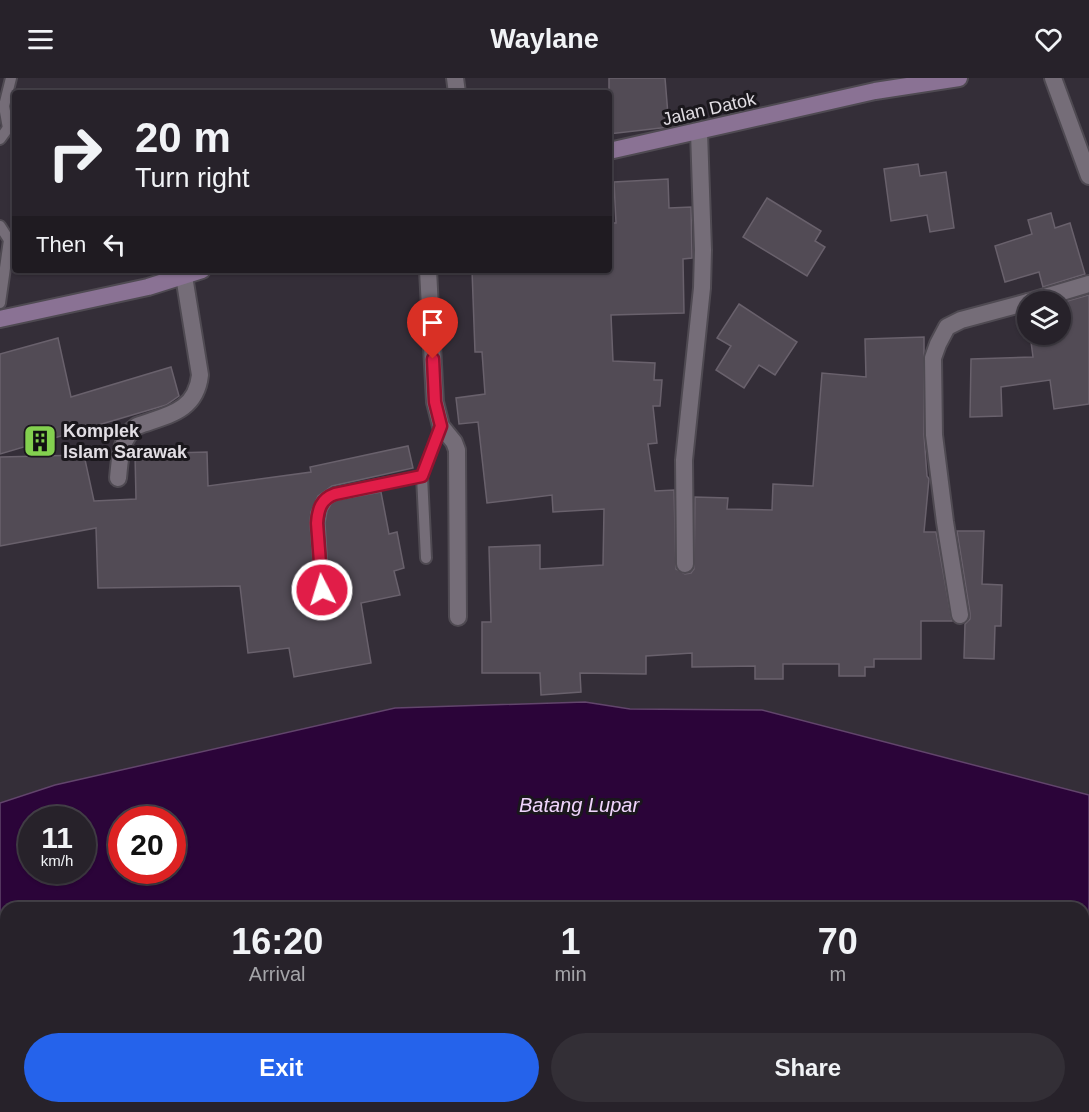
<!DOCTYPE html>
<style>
body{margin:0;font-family:Helvetica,sans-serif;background:#332f36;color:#f1f3f6;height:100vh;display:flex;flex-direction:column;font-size:22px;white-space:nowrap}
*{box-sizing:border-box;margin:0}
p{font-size:20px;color:#a4a4a8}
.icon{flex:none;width:33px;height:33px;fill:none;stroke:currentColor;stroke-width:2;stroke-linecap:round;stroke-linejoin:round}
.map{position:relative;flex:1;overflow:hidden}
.details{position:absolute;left:0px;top:824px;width:1089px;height:212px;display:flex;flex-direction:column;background:#27222a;border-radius:18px 18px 0 0;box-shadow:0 2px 4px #0004,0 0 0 2px #433f47}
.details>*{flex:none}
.guide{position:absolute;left:12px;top:12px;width:600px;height:183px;border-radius:6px;box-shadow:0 2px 4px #0004,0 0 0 2px #433f47;background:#27222a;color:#f1f3f6;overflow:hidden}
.tools{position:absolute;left:1017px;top:213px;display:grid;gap:12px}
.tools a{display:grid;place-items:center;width:54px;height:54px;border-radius:50%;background:#27222a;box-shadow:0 2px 4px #0004,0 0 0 2px #433f47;font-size:30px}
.speed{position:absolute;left:18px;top:728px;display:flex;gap:12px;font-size:30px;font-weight:700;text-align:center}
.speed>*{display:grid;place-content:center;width:78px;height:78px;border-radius:50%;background:#27222a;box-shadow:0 2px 4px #0004,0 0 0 2px #433f47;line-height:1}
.speed small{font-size:15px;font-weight:400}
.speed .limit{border:9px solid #d22;background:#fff;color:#111}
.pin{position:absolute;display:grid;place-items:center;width:51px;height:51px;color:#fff;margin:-62px -26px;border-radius:50% 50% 50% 0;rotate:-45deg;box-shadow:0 0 6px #0007}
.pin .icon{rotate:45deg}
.me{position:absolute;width:66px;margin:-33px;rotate:355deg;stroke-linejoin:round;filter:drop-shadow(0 0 4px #0008)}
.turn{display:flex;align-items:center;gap:21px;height:126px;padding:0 24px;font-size:27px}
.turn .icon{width:78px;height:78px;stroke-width:2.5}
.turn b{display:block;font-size:42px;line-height:51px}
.then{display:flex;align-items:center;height:57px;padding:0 24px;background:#0003;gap:12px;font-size:22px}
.eta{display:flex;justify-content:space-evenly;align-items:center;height:102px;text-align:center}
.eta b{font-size:36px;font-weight:700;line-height:42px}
.primary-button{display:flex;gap:12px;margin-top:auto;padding:12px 24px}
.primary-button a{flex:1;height:69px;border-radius:36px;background:#2563eb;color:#fff;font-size:24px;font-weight:700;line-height:69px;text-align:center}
.primary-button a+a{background:#332f36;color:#f1f3f6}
header{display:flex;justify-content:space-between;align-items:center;height:78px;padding:0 24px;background:#27222a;font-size:27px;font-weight:700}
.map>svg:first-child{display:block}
</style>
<header><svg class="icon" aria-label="menu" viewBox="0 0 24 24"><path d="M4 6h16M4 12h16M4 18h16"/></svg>Waylane<svg class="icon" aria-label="heart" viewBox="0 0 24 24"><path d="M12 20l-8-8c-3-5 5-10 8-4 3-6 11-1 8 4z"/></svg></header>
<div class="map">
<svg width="1089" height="1034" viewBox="0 0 1089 1034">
<rect width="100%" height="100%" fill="#342e38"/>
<!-- water -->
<path fill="#2b0439" stroke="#62456c" stroke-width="1.5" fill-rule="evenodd" d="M 585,624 L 630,631 L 762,632 L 1089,717 L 1089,1034 L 0,1034 L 0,725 L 55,707 L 395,630 ZM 32,741 L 82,741 L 82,792 L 32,792 ZM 122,741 L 172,741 L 172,792 L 122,792 ZM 6,830 L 1083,830 L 1083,1029 L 6,1029 Z"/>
<!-- building -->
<g fill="#524b55" stroke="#69616c" stroke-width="1.5">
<polygon points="609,0 665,0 669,49 609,56"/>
<polygon points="918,86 920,98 946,94 954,150 930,154 927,137 891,143 884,91"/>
<polygon points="668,101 669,130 691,129 692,180 683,181 684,235 611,237 613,283 655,285 654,302 662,302 660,328 653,328 657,365 648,366 655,413 674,412 676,491 685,496 691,495 694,491 695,419 728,420 727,431 772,432 773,406 813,408 822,295 866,299 865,261 924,259 924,357 927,398 929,401 924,454 936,454 952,543 921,543 921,581 874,581 874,589 865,589 865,598 839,598 839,586 783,586 783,601 755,601 755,588 692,589 692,575 646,578 646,596 580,595 581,614 541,617 540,595 482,595 482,544 491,544 489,469 540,467 540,491 603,487 604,431 553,434 552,417 487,425 478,344 459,346 456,320 485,316 482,274 475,274 472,192 609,192 609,145 616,145 614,104"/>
<polygon points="767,120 821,153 815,163 825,169 807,198 743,159"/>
<polygon points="1051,135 1055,150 1070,145 1085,196 1043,209 1039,194 1005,204 995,168 1032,156 1028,142"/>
<polygon points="1089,217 1089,326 1054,331 1050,302 1001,309 1002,338 970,339 971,281 1033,279 1030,256 1060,256 1060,225"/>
<polygon points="739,226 797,264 775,297 759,287 744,310 716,292 731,268 717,260"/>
<polygon points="58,260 71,319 171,289 179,318 166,327 0,376 0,276"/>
<polygon points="408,368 413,390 332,408 318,418 311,434 310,445 315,512 319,518 326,517 329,511 325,445 327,433 331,426 337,422 381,414 389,456 397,454 404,490 394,493 400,517 361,525 371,585 294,599 289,570 248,575 240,508 98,510 96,450 0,468 0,379 84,377 94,423 136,421 135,376 207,374 208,408 311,394 310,389"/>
<polygon points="957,453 984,453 982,506 1002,507 1001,548 995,548 994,581 964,580 965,546 970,541 970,535"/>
</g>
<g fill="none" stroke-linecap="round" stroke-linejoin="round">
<defs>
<g id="service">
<polyline points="8,50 4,28 11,0"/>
<polyline points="0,61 8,50 15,47"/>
<polyline points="0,148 9,162 0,225"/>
<polyline points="426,480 422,398 441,348"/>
<path d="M 322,511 L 317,445 C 318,431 321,421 335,415 L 422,398"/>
</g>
<g id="minor">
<polyline points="455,0 457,15"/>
<polyline points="1053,0 1089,98"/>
<polyline points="428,192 435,324 441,348 454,364 457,372 458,539"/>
<polyline points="1028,224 1089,206"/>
<path d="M 118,400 C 120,381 120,360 137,348 C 167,337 196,334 200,297 L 184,198"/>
<polyline points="685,486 684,382 702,210 703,172 699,54"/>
<polyline points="960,537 945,444 934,357 933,280 938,266 947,249 961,242 1028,224"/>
</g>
<g id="secondary">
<polyline points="609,73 875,13 959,0"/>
<polyline points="0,241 148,209 202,192"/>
</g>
</defs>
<!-- service casing -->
<use href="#service" stroke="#4f4a52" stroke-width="14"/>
<!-- minor casing -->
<use href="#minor" stroke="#4f4a52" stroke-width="20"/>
<!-- secondary casing -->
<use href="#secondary" stroke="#4f4a52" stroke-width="20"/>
<!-- service -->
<use href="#service" stroke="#756d78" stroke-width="10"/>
<!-- minor -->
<use href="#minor" stroke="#756d78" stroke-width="16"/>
<!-- secondary -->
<use href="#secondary" stroke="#8a7294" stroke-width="16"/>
</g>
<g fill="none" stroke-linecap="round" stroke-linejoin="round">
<defs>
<path id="route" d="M 322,512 L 317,445 C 318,431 321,421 335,416 L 422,398 L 441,348 L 435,324 L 433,281"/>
</defs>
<!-- route casing -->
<use href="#route" stroke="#92132f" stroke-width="15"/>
<!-- route -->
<use href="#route" stroke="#e11d48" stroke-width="10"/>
</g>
<!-- icons -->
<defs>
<symbol id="building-square" viewBox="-11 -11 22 22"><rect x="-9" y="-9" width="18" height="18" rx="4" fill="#83d04f" stroke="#1a171c"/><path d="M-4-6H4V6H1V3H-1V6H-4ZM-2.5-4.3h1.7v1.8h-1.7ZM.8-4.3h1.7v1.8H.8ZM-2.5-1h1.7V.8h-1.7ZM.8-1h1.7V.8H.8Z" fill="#111"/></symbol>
</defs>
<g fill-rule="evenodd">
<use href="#building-square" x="21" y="344" width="38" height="38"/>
</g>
<g text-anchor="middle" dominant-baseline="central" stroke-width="6" stroke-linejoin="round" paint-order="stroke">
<!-- street labels -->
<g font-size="18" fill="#e2dee4" stroke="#1a171c">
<text transform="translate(709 31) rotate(-13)">Jalan Datok</text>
</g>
<!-- poi labels -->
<g font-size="18" font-weight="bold" fill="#e2dee4" stroke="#1a171c" text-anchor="start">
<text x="63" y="353">Komplek<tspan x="63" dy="21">Islam Sarawak</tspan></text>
</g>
<!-- water labels -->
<g font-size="20" font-style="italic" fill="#f0d5fd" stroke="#1a171c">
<text x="579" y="727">Batang Lupar</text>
</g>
</g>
</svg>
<div class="tools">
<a><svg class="icon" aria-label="layers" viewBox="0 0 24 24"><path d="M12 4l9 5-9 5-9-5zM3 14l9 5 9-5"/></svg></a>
</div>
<div class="speed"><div>11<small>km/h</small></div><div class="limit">20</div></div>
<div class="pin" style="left:433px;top:281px;background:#d93025"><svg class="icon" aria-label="arrive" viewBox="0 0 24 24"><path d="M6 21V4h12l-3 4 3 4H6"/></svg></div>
<svg class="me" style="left:322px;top:512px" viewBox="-20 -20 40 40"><circle r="17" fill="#e11d48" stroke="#fff" stroke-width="3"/><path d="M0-11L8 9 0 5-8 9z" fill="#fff"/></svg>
<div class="guide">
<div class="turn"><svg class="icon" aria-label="right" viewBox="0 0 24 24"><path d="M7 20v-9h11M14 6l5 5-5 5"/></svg><div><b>20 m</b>Turn right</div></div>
<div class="then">Then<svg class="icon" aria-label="left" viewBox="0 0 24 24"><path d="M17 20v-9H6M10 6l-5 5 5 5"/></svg></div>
</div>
<section class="details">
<div class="eta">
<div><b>16:20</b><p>Arrival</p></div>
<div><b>1</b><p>min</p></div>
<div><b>70</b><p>m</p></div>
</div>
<div class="primary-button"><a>Exit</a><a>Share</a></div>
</section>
</div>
